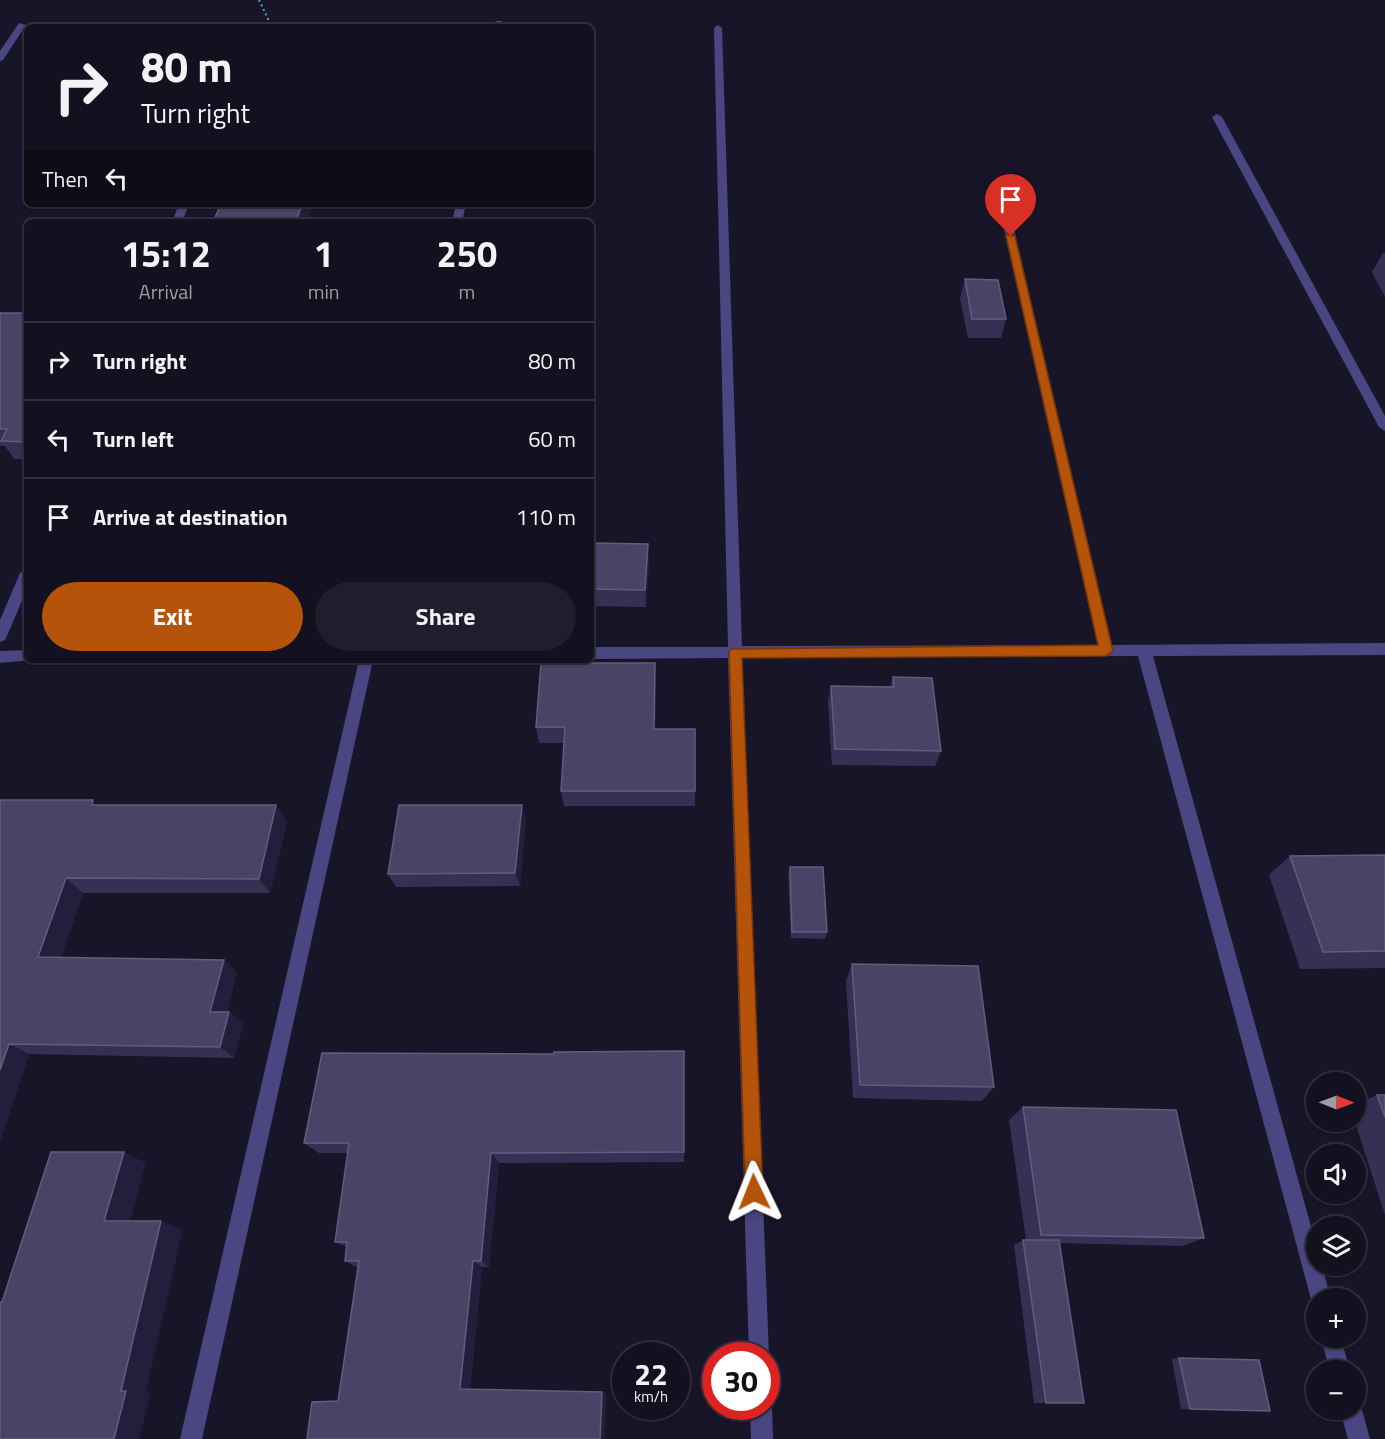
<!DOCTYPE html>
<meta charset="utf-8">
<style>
body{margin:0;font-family:"Titillium Web",sans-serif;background:#201e2c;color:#f1f3f6;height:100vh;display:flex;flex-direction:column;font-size:22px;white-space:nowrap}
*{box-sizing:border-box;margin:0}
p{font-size:20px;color:#9d9da4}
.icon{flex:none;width:33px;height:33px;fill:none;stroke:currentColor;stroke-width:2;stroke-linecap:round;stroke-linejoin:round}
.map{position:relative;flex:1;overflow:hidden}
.drawer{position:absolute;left:24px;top:219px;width:570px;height:444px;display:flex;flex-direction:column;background:#13101f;border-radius:9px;box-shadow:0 2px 4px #0004,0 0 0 2px #32303d}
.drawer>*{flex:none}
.banner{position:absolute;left:24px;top:24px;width:570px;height:183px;border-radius:9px;box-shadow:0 2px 4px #0004,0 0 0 2px #32303d;background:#13101f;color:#f1f3f6;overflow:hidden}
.needle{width:39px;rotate:91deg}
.buttons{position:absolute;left:1306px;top:1072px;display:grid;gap:12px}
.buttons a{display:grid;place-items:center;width:60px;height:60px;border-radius:50%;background:#13101f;box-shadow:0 2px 4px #0004,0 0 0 2px #32303d;font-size:30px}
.speed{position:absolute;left:612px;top:1342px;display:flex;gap:12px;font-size:30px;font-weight:700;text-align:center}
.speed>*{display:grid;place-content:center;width:78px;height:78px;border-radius:50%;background:#13101f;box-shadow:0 2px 4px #0004,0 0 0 2px #32303d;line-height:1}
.speed small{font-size:15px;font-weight:400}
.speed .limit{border:9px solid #d22;background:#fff;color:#111}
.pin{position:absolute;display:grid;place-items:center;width:51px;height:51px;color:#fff;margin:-62px -26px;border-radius:50% 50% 50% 0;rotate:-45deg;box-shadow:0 0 6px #0007}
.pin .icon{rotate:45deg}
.me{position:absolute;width:66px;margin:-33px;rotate:358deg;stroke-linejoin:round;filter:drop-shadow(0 0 4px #0008)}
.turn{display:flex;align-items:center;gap:21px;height:126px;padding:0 18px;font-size:27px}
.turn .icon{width:78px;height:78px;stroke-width:2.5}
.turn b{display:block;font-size:42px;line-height:51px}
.then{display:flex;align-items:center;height:57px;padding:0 18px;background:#0003;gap:12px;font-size:22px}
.eta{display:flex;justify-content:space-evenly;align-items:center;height:102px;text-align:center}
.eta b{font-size:36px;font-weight:700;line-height:42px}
.action{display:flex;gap:12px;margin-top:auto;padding:12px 18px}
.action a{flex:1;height:69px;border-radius:36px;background:#b45309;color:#fff;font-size:24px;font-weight:700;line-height:69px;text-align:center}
.action a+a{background:#201e2c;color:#f1f3f6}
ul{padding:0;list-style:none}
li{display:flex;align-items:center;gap:18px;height:78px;padding:0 18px;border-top:2px solid #32303d}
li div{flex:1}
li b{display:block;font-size:22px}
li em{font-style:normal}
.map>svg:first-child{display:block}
</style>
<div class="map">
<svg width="1385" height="1439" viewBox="0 0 1385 1439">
<rect width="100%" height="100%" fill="#191529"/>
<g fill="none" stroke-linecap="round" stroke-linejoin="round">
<!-- path -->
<polyline stroke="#42ada9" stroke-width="2" stroke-dasharray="2 3" stroke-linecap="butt" points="259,0 272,27"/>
<!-- minor -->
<g fill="#4a4681" fill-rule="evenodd">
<polygon points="496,21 502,21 502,27 494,27"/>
<polygon points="19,23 26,25 3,60 0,61 0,51"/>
<polygon points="718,25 722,28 742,646 1098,645 1000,212 1005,209 1010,212 1112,645 1385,643 1385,655 1153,656 1317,1248 1317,1266 1322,1266 1331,1299 1317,1299 1317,1307 1311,1299 1138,656 742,658 769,1356 766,1363 766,1356 749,1356 728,658 591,659 591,647 728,647 714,28"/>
<polygon points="1217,114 1222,117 1385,416 1385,431 1379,427 1212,117"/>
<polygon points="179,204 189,204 182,222 172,222"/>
<polygon points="456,204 466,204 462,222 452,222"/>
<polygon points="27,568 27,589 7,636 5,640 0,642 0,620 20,573"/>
<polygon points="27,650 27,660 32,660 0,663 0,651"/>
<polygon points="359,660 373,660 202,1439 180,1439"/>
<polygon points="1321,1338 1341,1338 1350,1371 1330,1371"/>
<polygon points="766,1399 772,1407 773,1439 751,1439 750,1407 766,1407"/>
<polygon points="1356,1401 1362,1410 1370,1439 1348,1439 1340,1410 1356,1410"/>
</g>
</g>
<!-- wall -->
<g fill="#383054">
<polygon points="1383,253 1385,253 1385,297 1372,272"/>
<polygon points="965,279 1006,319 1001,338 968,338 960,298"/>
<polygon points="0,313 27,313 27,459 14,459 5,446 0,446"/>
<polygon points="591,543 649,561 646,607 591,606"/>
<polygon points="655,663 656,679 655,729 695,729 695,806 564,806 561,791 564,743 539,743 536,727"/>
<polygon points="893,677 941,751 935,766 832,765 828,702 831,686 890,687"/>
<polygon points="0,800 97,805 287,821 270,893 83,893 61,957 237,972 227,1012 229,1012 243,1024 234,1058 29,1054 0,1141"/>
<polygon points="526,819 520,886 396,887 388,874"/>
<polygon points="1385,855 1385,968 1300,969 1269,875 1290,856"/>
<polygon points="790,867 827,932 825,939 791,938 788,874"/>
<polygon points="852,964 994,1087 982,1101 853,1098 846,981"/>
<polygon points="684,1051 684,1162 499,1163 489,1267 482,1267 470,1390 602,1392 606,1393 604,1439 307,1439 338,1401 358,1268 345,1261 347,1247 335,1242 348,1153 319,1153 304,1143 554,1054"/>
<polygon points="1377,1095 1385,1095 1385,1215 1355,1122 1356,1122 1356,1105"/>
<polygon points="1023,1107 1204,1238 1182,1246 1059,1243 1084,1403 1034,1403 1014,1245 1023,1240 1026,1240 1009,1120"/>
<polygon points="1179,1358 1270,1411 1181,1409 1172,1359"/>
</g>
<!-- shaded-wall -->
<g fill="#241d3b">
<polygon points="302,204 314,204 308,222 296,222"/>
<polygon points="648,544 649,561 646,607 645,590"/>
<polygon points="655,663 656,679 655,745 654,729"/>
<polygon points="276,805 287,821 270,893 259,879"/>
<polygon points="522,805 526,819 520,886 515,873"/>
<polygon points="66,878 83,893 57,969 38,957"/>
<polygon points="224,960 237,972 224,1023 210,1012"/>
<polygon points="229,1012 243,1024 234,1058 220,1047"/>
<polygon points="9,1044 29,1054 0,1141 0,1070"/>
<polygon points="124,1152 146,1163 128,1229 104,1221"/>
<polygon points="491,1153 499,1163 489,1267 481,1261"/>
<polygon points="161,1221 183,1229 146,1391 151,1392 139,1439 114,1439 121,1391"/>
<polygon points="473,1261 482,1267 470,1390 460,1389"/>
<polygon points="602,1392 606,1393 604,1439 600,1439"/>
</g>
<!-- building -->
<g fill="#4a4366" stroke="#625c7d" stroke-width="1.5">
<polygon points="221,204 302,204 296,222 213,222"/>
<polygon points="965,279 998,280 1006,319 972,319"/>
<polygon points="0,313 27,313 27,442 1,441 7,429 0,429"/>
<polygon points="591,543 648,544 645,590 591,589"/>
<polygon points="541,663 655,663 654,729 695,729 695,791 561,791 565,727 536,727"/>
<polygon points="893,677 932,678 941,751 835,749 831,686 894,687"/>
<polygon points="0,800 93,800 92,805 276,805 259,879 66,878 38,957 224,960 210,1012 229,1012 220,1047 9,1044 0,1070"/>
<polygon points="399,805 522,805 515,873 388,874"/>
<polygon points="1385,855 1385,951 1323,952 1290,856"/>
<polygon points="790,867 823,867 827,932 792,932"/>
<polygon points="852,964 978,966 994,1087 860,1085"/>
<polygon points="684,1051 684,1152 491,1153 481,1261 473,1261 460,1389 602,1392 600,1439 307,1439 312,1402 338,1401 359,1261 345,1261 347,1242 335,1242 349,1143 304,1143 322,1053 554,1054 554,1052"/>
<polygon points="1377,1095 1385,1095 1385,1117"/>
<polygon points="1023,1107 1176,1110 1204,1238 1041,1235"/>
<polygon points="51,1152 124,1152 104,1221 161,1221 121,1391 126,1391 114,1439 0,1439 0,1302 2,1302"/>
<polygon points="1023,1240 1059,1240 1084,1403 1046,1403"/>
<polygon points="1179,1358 1259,1360 1270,1411 1190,1409"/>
</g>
<!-- route -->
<polygon fill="#b45309" stroke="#753606" stroke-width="1.5" points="1007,233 1015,236 1113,651 1106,656 742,658 763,1192 760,1198 754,1201 748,1198 745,1192 729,652 731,649 1098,645 1006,236"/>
</svg>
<div class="buttons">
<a><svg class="needle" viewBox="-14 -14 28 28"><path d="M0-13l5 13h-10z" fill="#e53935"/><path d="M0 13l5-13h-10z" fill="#9d9da4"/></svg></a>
<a><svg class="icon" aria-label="sound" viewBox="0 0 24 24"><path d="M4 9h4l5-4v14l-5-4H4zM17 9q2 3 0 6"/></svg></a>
<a><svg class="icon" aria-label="layers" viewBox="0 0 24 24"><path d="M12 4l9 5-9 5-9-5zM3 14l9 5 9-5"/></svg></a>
<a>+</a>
<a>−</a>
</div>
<div class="speed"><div>22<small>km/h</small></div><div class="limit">30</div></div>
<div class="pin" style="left:1011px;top:236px;background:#d93025"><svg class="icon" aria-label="arrive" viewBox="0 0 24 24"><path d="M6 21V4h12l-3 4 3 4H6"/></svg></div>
<svg class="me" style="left:754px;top:1192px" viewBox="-20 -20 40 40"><path d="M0-17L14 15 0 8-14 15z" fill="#b45309" stroke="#fff" stroke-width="4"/></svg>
<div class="banner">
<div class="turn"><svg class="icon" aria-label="right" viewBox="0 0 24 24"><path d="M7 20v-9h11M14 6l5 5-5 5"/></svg><div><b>80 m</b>Turn right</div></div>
<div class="then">Then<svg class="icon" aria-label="left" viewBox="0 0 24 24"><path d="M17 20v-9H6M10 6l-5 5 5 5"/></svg></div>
</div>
<section class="drawer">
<div class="eta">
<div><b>15:12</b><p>Arrival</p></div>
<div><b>1</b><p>min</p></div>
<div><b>250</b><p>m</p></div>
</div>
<ul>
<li><svg class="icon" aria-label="right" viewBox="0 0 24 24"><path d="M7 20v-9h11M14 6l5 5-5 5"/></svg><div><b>Turn right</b></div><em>80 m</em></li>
<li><svg class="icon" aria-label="left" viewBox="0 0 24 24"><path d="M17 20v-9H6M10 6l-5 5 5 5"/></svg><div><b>Turn left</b></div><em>60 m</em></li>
<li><svg class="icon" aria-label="arrive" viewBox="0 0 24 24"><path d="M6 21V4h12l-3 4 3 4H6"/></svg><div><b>Arrive at destination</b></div><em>110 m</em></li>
</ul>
<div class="action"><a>Exit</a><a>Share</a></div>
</section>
</div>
